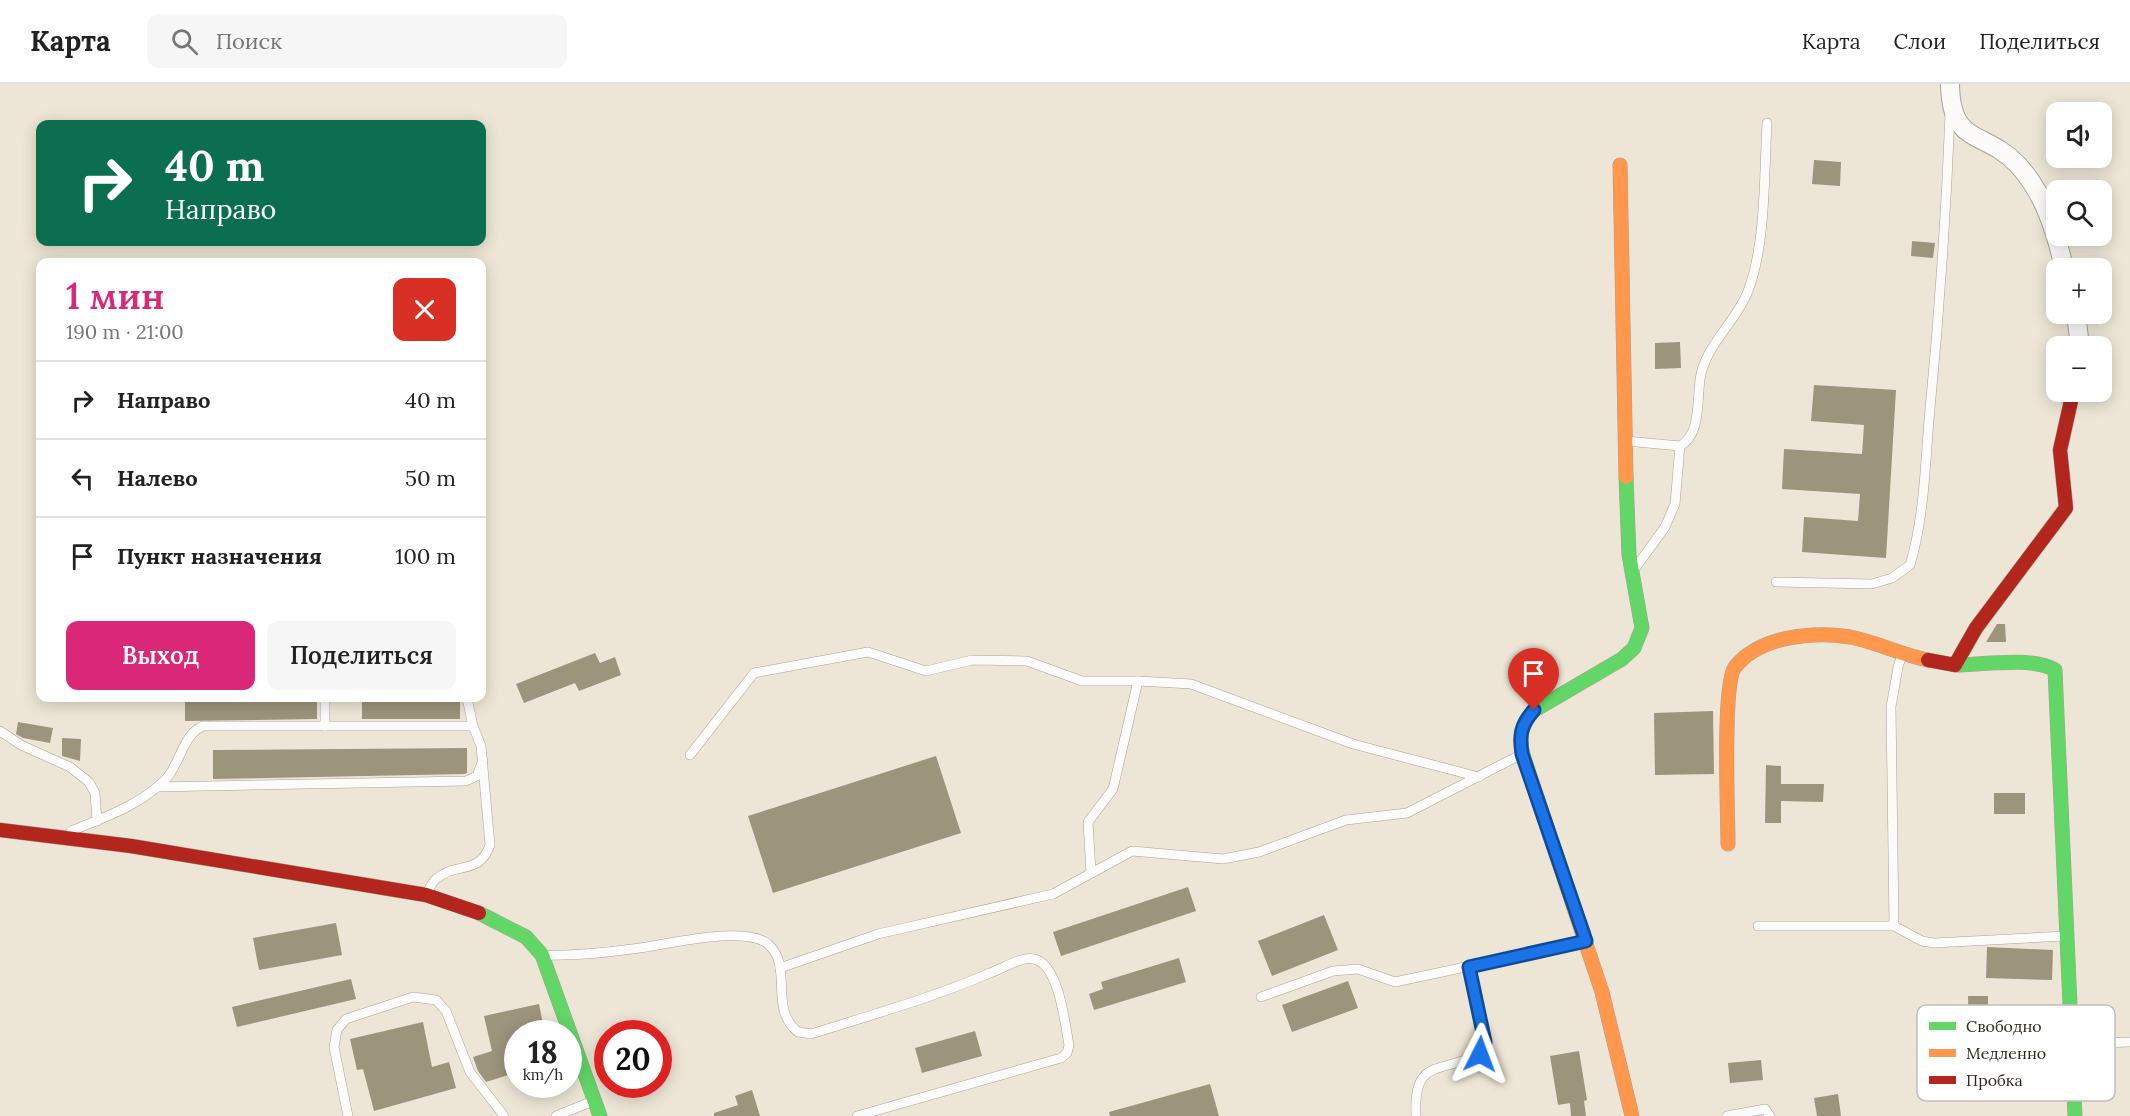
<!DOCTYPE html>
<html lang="ru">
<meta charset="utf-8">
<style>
body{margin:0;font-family:Lora,serif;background:#f6f6f6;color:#222;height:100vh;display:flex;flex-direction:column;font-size:22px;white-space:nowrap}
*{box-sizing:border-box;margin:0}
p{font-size:20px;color:#767676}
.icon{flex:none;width:33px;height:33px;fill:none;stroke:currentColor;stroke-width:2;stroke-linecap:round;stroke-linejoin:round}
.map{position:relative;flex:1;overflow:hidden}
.drawer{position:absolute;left:36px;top:174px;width:450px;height:444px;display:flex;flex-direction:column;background:#fff;border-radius:12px;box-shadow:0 3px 15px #0003}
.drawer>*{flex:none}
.banner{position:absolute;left:36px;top:36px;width:450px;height:126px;border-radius:12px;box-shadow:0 3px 15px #0003;background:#0b6e4f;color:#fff;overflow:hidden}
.buttons{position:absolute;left:2046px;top:18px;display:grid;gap:12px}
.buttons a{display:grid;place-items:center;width:66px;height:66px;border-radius:12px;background:#fff;box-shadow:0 3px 15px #0003;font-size:30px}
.speed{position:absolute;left:504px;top:936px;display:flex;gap:12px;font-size:30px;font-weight:700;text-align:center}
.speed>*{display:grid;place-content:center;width:78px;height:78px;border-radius:50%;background:#fff;box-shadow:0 3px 15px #0003;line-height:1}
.speed small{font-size:15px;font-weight:400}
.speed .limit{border:9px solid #d22;background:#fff;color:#111}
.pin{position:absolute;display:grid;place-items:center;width:51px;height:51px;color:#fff;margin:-62px -26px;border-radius:50% 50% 50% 0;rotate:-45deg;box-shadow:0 0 6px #0007}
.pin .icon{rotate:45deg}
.me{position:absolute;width:66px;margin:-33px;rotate:3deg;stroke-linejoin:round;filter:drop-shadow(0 0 4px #0008)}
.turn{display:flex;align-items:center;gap:21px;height:126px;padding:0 30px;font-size:27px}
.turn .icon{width:78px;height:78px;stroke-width:2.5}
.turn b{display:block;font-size:42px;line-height:51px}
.round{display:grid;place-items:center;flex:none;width:63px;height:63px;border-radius:12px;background:#f6f6f6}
.overview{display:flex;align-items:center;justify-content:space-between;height:102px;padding:0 30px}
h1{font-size:36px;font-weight:600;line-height:45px;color:#db2777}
.button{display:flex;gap:12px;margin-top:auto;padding:12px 30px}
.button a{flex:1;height:69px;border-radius:12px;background:#db2777;color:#fff;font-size:24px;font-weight:600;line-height:69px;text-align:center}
.button a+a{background:#f6f6f6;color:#222}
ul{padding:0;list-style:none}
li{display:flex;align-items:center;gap:18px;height:78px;padding:0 30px;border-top:2px solid #e0e0e0}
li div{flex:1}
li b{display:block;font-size:22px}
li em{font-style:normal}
header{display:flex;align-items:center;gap:36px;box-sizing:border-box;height:84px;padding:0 30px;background:#fff;border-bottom:2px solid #e0e0e0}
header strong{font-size:28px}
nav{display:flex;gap:33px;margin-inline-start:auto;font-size:21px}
.search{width:420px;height:54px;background:#f6f6f6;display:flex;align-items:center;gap:15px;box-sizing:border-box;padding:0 21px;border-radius:12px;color:#767676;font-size:22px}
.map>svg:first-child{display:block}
</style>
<header>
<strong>Карта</strong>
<div class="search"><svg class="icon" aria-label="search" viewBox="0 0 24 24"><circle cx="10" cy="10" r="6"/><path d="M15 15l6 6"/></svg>Поиск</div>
<nav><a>Карта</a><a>Слои</a><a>Поделиться</a></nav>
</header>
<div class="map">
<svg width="2130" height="1032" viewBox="0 0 2130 1032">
<rect width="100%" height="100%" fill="#ede6d6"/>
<!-- building -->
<g fill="#9d947c">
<polygon points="1814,76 1841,78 1840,102 1812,100"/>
<polygon points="1912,157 1935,159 1933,174 1911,172"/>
<polygon points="1680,258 1681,284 1655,285 1655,259"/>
<polygon points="1814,301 1896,306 1886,474 1802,468 1804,433 1858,437 1860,410 1782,405 1784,365 1862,370 1864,341 1811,337"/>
<polygon points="1997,540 2005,540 2006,558 1986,558"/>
<polygon points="595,569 600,579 615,573 621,591 579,607 575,599 524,619 516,600"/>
<polygon points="185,614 317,614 317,635 185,637"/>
<rect x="362" y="614" width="98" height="21"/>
<polygon points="1713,627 1714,690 1655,691 1654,629"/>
<polygon points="18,638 53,644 50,659 23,654 16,650"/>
<polygon points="62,654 81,655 80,677 62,672"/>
<polygon points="467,664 467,689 464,690 213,695 213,666"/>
<polygon points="936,672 961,749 773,809 748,732"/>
<polygon points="1766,681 1781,682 1781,700 1824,700 1823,718 1781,717 1781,739 1765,739"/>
<rect x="1994" y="709" width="31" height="21"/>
<polygon points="1188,803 1196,827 1061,872 1053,848"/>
<polygon points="1324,831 1338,866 1272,892 1258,857"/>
<polygon points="336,839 342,871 259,886 253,854"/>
<polygon points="1987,863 2053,866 2052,896 1986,894"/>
<polygon points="1179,874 1186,898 1094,926 1089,910 1103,905 1101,898"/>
<polygon points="351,895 356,915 237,943 232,923"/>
<polygon points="1348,897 1358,924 1292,948 1282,921"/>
<polygon points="1968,912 1988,912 1988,954 2055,953 2056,976 1957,978 1957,947 1969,947"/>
<polygon points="539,920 545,950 518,950 518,988 486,998 478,987 473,973 492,967 484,932"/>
<polygon points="423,938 432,983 449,978 456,1004 374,1027 363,985 357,986 350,955"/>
<polygon points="975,947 982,972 922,989 915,964"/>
<polygon points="1579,967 1587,1016 1584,1017 1586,1032 1571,1032 1570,1019 1558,1021 1550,972"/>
<polygon points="1761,976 1763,996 1730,999 1728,979"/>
<polygon points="1210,1000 1219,1032 1110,1032 1109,1028"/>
<polygon points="752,1006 760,1032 714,1032 714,1029 738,1021 735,1012"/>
<polygon points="1838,1010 1841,1032 1817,1032 1814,1014"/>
</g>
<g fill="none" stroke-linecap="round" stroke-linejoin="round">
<defs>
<g id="lane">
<path d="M 1626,357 L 1680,362 C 1704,349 1695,308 1702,286 C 1711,256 1737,236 1748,207 C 1766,161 1764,90 1767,39"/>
<polyline points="1636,483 1665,443 1675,420 1680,362"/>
<path d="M 1776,498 L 1872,500 L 1892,494 L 1910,481 C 1924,434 1925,384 1929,336 C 1939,234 1946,133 1950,30"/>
<polyline points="325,614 325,642"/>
<polyline points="0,647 21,661 70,683 89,698 95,709 97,737"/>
<polyline points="690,671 754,589 868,568 926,587 972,576 1027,577 1082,597 1138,597"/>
<polyline points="157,703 466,697 477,692 483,676"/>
<path d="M 71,747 C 105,733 139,722 166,695 C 180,680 183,650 203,642 L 473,642"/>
<polyline points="1091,789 1088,738 1113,705 1138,597 1191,600 1353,660 1479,693"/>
<path d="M 426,811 C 429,805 432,798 436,795 C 457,777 479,792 490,761 L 481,662 L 473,642 L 467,614"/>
<polyline points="1758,842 1894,842 1922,857 1934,859 2065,852"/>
<polyline points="1894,842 1891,623 1898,583 1902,571"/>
<path d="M 544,871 C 574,872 603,869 632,865 C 662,862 744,840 768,860 C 794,883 768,924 798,948 L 811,950 C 871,931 932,914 990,889 C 1002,885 1021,872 1034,875 C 1059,880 1065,940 1069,961 L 1067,969 L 1061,974 L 857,1032"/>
<polyline points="780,884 878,850 1053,810 1132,767 1223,775 1259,768 1346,736 1407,729 1522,670"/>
<polyline points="1261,913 1333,887 1358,885 1395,898 1583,858"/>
<polyline points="2072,960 2130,958"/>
<polyline points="348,1032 334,963 337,946 346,935 413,913 436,916 446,927 470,988 504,1032"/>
<polyline points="556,1032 593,1017"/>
<path d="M 1416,1032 C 1413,974 1439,990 1480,970 L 1485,958 L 1469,883"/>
<polyline points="1727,1032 1765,1025 1770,1032"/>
</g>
<g id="street">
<path d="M 1950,0 C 1951,63 1984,45 2018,81 C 2044,109 2056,148 2064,184"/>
<polyline points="2076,230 2080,262"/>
</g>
<g id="fast">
<path d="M 1955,581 C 1983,581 2031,572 2055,586 L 2075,1032"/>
<path d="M 1527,683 C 1519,661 1517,646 1533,627 L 1622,575 L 1634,564 L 1642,544 L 1629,471 L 1626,393"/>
<polyline points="479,829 526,853 542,871 600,1032"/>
</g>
<g id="slow">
<polyline points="1620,81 1626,393"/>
<polyline points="1527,683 1602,908 1632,1032"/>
<path d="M 1728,760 C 1728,731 1722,600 1735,583 C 1760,552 1813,547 1850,553 C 1877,558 1901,571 1928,576"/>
</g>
<g id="jam">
<polyline points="1928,576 1955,581 1976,544 2066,424 2060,366 2073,308"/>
<polyline points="0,746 131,762 426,811 479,829"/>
</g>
</defs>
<!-- lane casing -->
<use href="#lane" stroke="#a8a296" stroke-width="10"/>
<!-- street casing -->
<use href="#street" stroke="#a8a296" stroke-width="20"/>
<!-- fast casing -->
<use href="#fast" stroke="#a8a296" stroke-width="15"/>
<!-- slow casing -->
<use href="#slow" stroke="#a8a296" stroke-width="15"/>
<!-- jam casing -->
<use href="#jam" stroke="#a8a296" stroke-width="15"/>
<!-- lane -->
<use href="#lane" stroke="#fcfbf9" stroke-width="9"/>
<!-- street -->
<use href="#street" stroke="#fcfbf9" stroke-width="18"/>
<!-- fast -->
<use href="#fast" stroke="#63d668" stroke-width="14"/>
<!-- slow -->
<use href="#slow" stroke="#ff974d" stroke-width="14"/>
<!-- jam -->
<use href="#jam" stroke="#b3261e" stroke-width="14"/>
</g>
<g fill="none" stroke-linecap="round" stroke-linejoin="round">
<defs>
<path id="route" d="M 1480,970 L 1485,958 L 1469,883 L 1586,857 L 1522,670 C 1519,650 1521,641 1534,626"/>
</defs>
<!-- route casing -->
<use href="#route" stroke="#114b97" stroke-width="15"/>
<!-- route -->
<use href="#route" stroke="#1a73e8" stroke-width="10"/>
</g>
<!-- legend -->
<rect x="1917" y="921" width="198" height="96" rx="9" fill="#fff" stroke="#c0bfbc" stroke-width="1.5"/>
<rect x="1929" y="938" width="27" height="8" fill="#63d668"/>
<rect x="1929" y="965" width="27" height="8" fill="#ff974d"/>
<rect x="1929" y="992" width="27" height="8" fill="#b3261e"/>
<g font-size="16" fill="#2e291f">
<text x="1966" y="948">Свободно</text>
<text x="1966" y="975">Медленно</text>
<text x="1966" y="1002">Пробка</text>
</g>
</svg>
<div class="buttons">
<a><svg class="icon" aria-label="sound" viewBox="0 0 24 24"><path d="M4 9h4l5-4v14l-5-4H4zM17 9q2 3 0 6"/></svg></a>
<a><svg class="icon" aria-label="search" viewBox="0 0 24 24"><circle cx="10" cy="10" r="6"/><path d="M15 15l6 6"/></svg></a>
<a>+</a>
<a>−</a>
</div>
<div class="speed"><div>18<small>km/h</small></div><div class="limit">20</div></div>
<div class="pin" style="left:1534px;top:626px;background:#d93025"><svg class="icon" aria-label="arrive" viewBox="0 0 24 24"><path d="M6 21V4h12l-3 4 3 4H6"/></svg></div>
<svg class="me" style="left:1480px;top:970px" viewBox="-20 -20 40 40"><path d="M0-17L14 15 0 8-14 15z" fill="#1a73e8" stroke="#fff" stroke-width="4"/></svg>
<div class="banner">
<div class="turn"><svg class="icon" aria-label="right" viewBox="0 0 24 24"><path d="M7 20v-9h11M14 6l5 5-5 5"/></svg><div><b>40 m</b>Направо</div></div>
</div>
<section class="drawer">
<div class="overview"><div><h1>1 мин</h1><p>190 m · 21:00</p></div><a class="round" style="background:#d93025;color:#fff"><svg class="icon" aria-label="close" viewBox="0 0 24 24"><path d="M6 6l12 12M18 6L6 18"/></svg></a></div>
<ul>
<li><svg class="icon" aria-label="right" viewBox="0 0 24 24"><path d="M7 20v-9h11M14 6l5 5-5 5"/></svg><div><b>Направо</b></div><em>40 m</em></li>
<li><svg class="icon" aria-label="left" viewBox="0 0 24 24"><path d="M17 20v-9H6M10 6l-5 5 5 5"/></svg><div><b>Налево</b></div><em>50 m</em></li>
<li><svg class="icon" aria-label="arrive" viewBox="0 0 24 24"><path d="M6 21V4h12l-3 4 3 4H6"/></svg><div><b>Пункт назначения</b></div><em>100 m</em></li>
</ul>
<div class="button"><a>Выход</a><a>Поделиться</a></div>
</section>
</div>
